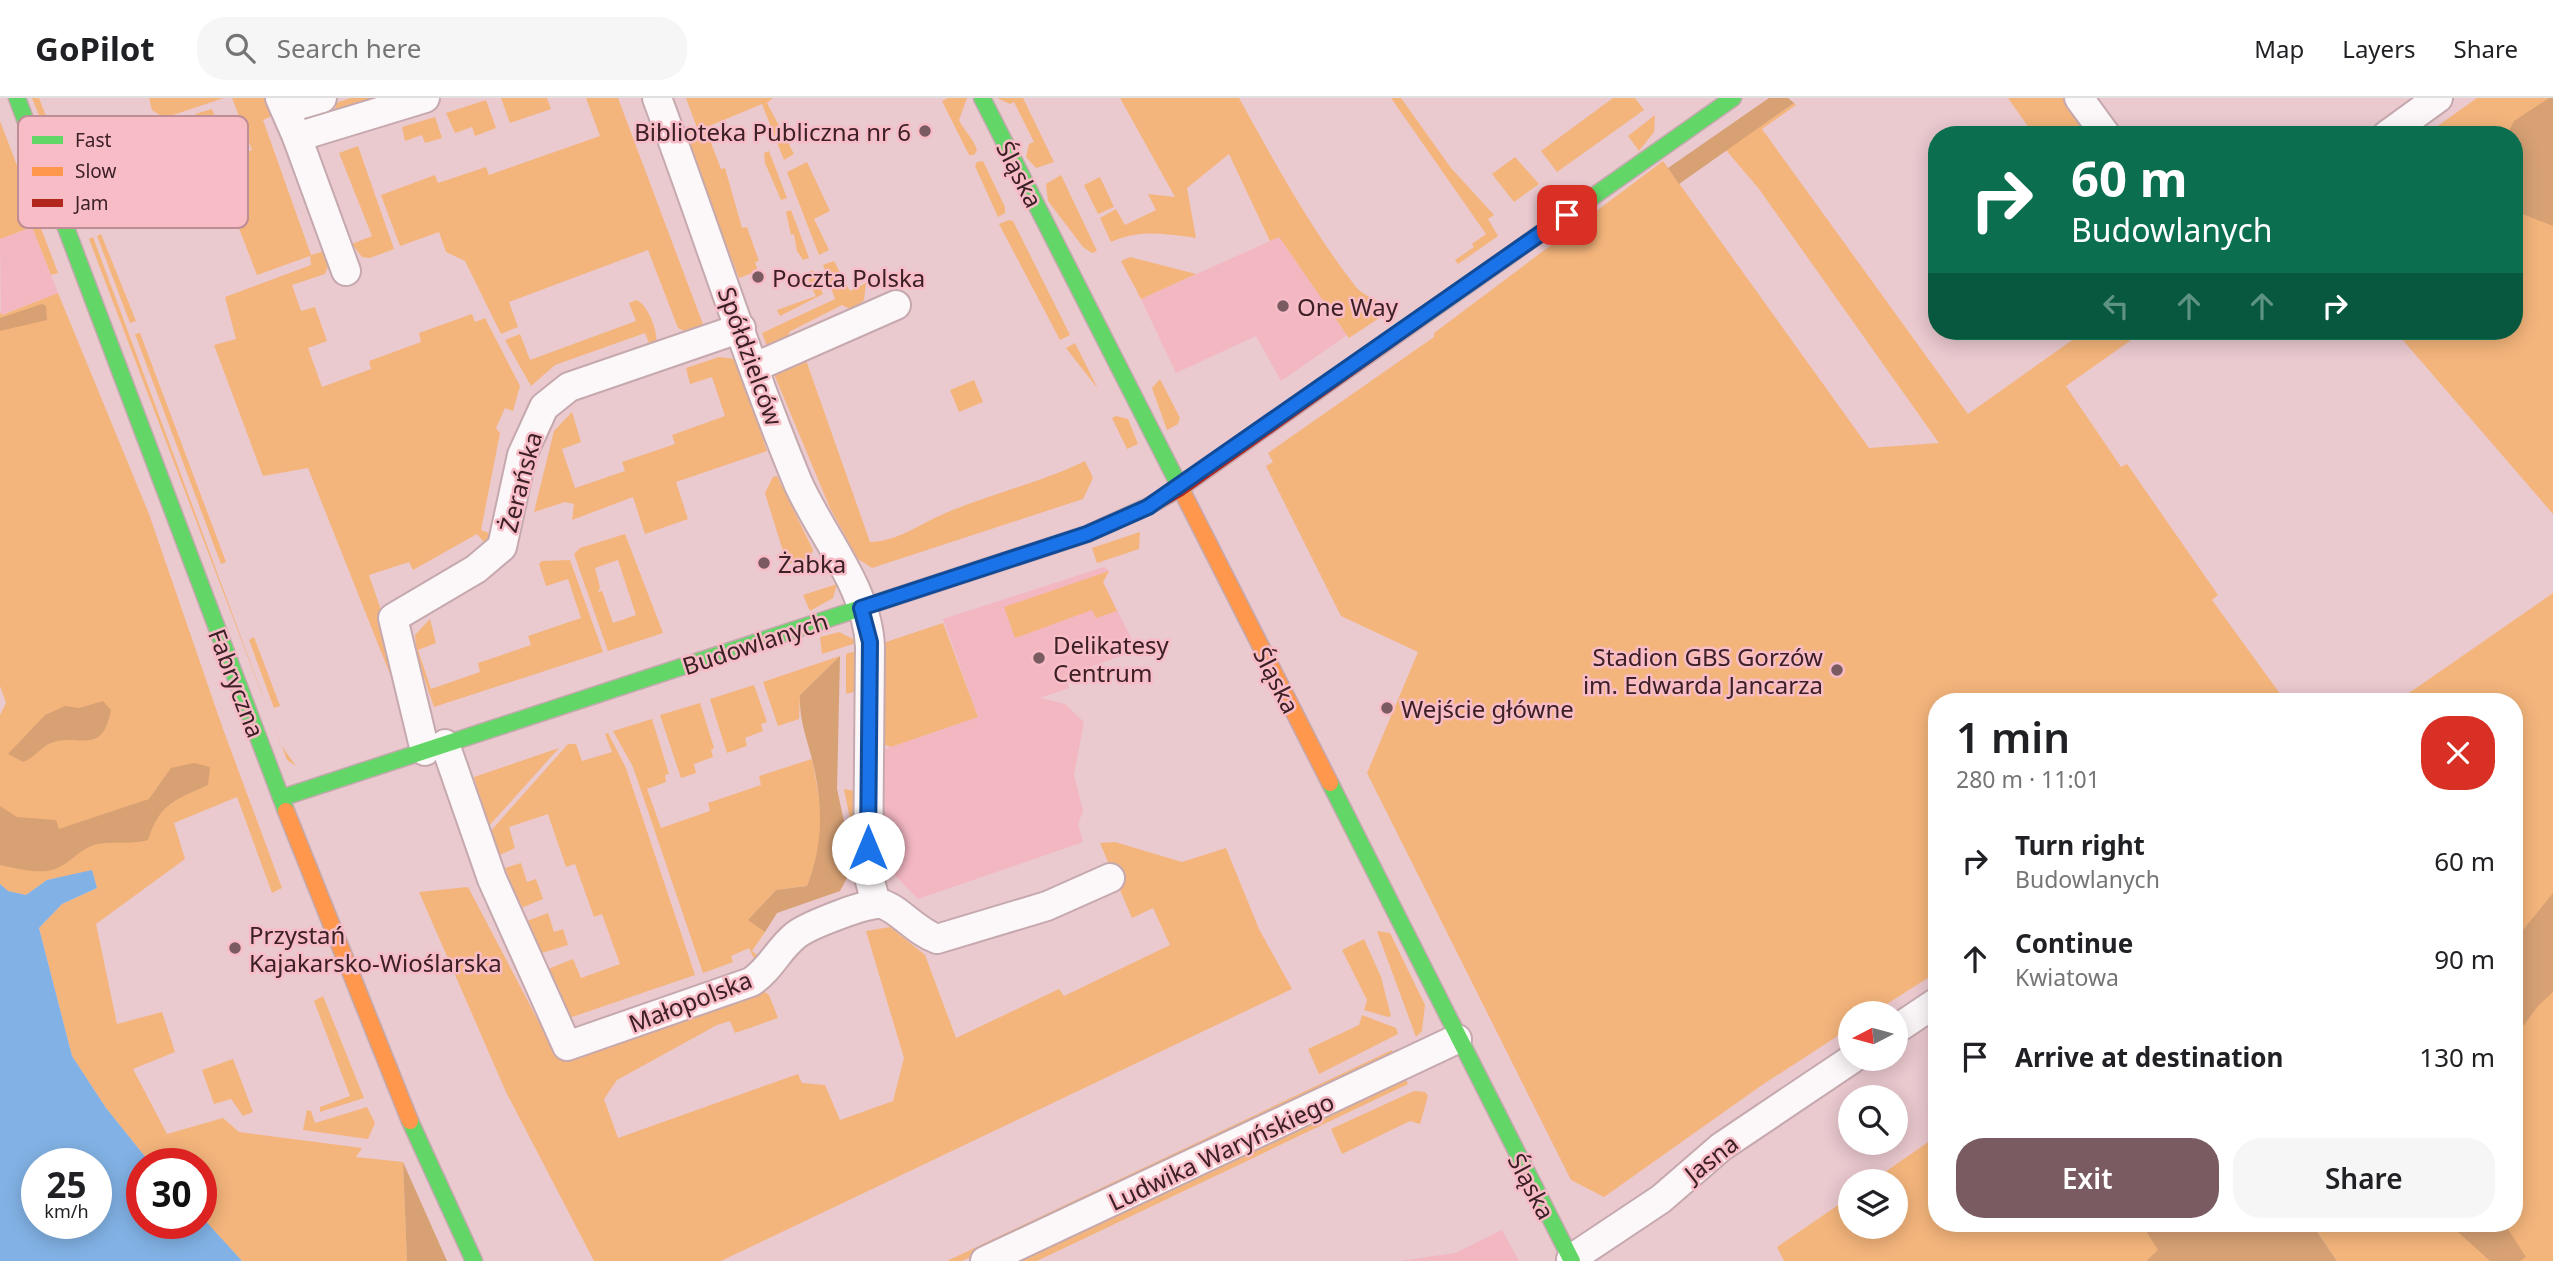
<!DOCTYPE html>
<meta charset="utf-8">
<style>
body{margin:0;font-family:"Noto Sans",sans-serif;background:#f6f6f6;color:#202124;height:100vh;display:flex;flex-direction:column;font-size:26px;white-space:nowrap}
*{box-sizing:border-box;margin:0}
p{font-size:23px;color:#757577}
.icon{flex:none;width:38px;height:38px;fill:none;stroke:currentColor;stroke-width:2;stroke-linecap:round;stroke-linejoin:round}
.map{position:relative;flex:1;overflow:hidden}
.drawer{position:absolute;left:1928px;top:595px;width:595px;height:539px;display:flex;flex-direction:column;background:#fff;border-radius:28px;box-shadow:0 4px 18px #0003}
.drawer>*{flex:none}
.hud{position:absolute;left:1928px;top:28px;width:595px;height:214px;border-radius:28px;box-shadow:0 4px 18px #0003;background:#0b6e4f;color:#fff;overflow:hidden}
.needle{width:46px;rotate:264deg}
.tools{position:absolute;left:1838px;top:903px;display:grid;gap:14px}
.tools a{display:grid;place-items:center;width:70px;height:70px;border-radius:50%;background:#fff;box-shadow:0 4px 18px #0003;font-size:35px}
.speed{position:absolute;left:21px;top:1050px;display:flex;gap:14px;font-size:35px;font-weight:700;text-align:center}
.speed>*{display:grid;place-content:center;width:91px;height:91px;border-radius:50%;background:#fff;box-shadow:0 4px 18px #0003;line-height:1}
.speed small{font-size:18px;font-weight:400}
.speed .limit{border:10px solid #d22;background:#fff;color:#111}
.pin{position:absolute;display:grid;place-items:center;width:60px;height:60px;color:#fff;margin:-30px;border-radius:14px;box-shadow:0 4px 10px #0006}
.me{position:absolute;width:77px;margin:-38px;rotate:0deg;stroke-linejoin:round;filter:drop-shadow(0 0 5px #0008)}
.turn{display:flex;align-items:center;gap:24px;height:147px;padding:0 28px;font-size:32px}
.turn .icon{width:91px;height:91px;stroke-width:2.5}
.turn b{display:block;font-size:49px;line-height:60px}
.lanes{display:flex;align-items:center;height:66px;padding:0 28px;background:#0003;justify-content:center;gap:35px;direction:ltr}
.lanes .off{opacity:.35}
.round{display:grid;place-items:center;flex:none;width:74px;height:74px;border-radius:28px;background:#f6f6f6}
.head{display:flex;align-items:center;justify-content:space-between;height:119px;padding:0 28px}
h1{font-size:42px;font-weight:600;line-height:52px}
.action{display:flex;gap:14px;margin-top:auto;padding:14px 28px}
.action a{flex:1;height:80px;border-radius:28px;background:#795b61;color:#fff;font-size:28px;font-weight:600;line-height:80px;text-align:center}
.action a+a{background:#f6f6f6;color:#202124}
ul{padding:0;list-style:none}
li{display:flex;align-items:center;gap:21px;height:98px;padding:0 28px}
li div{flex:1}
li b{display:block;font-size:26px}
li em{font-style:normal}
header{display:flex;align-items:center;gap:42px;box-sizing:border-box;height:98px;padding:0 35px;background:#fff;border-bottom:2px solid #e0e0e0}
header strong{font-size:33px}
nav{display:flex;gap:38px;margin-inline-start:auto;font-size:24px}
.search{width:490px;height:63px;background:#f6f6f6;display:flex;align-items:center;gap:18px;box-sizing:border-box;padding:0 24px;border-radius:28px;color:#757577;font-size:26px}
.map>svg:first-child{display:block}
</style>
<header>
<strong>GoPilot</strong>
<div class="search"><svg class="icon" aria-label="search" viewBox="0 0 24 24"><circle cx="10" cy="10" r="6"/><path d="M15 15l6 6"/></svg>Search here</div>
<nav><a>Map</a><a>Layers</a><a>Share</a></nav>
</header>
<div class="map">
<svg width="2553" height="1163" viewBox="0 0 2553 1163">
<rect width="100%" height="100%" fill="#eac9cf"/>
<!-- built -->
<g fill="#f3b7c2">
<polygon points="32,129 58,195 1,217 0,141"/>
<polygon points="1279,139 1347,237 1281,283 1256,238 1176,275 1141,201"/>
<polygon points="1104,469 1109,473 1103,484 1137,552 1065,578 1069,590 1040,600 1065,606 1084,624 1074,677 1083,713 1078,726 1083,744 918,801 881,763 879,653 978,619 943,521"/>
<polygon points="1502,1132 1519,1163 1400,1163 1455,1155"/>
</g>
<!-- green -->
<g fill="#f4b57c" fill-rule="evenodd">
<polygon points="32,0 39,0 85,120 80,118"/>
<polygon points="149,0 224,0 164,20 152,12"/>
<polygon points="232,0 269,0 279,15 263,22 311,157 328,152 330,163 325,176 292,187 301,213 315,209 327,243 308,250 322,289 371,271 369,263 421,244 419,235 472,216 475,224 485,220 520,288 513,313 505,310 496,330 500,335 481,432 496,438 488,449 477,436 413,472 409,464 369,477 382,515 407,619 308,370 263,378 214,247 236,241 225,199 311,167 310,158 257,177 195,16 212,11 231,60 252,52"/>
<polygon points="351,0 385,0 335,12 336,5"/>
<polygon points="501,0 547,0 551,11 510,25"/>
<polygon points="586,0 618,0 704,229 689,235 678,230 648,152 509,204 518,229 501,236 465,163 446,154 439,134 400,148 381,97 435,77 438,85 486,69 489,77 600,38"/>
<polygon points="686,0 773,0 767,5 794,56 784,62 762,6 683,39 678,37 697,30"/>
<path d="M 948,0 L 967,0 L 959,22 C 964,33 974,41 977,52 L 974,57 L 969,57 L 942,3 Z"/>
<polygon points="997,0 1023,0 1054,64 1036,70 1026,59 1029,46 1034,44 1014,4 1010,6"/>
<path d="M 1120,0 L 1239,0 C 1275,65 1310,130 1356,189 C 1365,200 1381,201 1390,213 L 1349,240 L 1279,139 L 1270,143 L 1229,56 L 1187,90 L 1196,140 C 1166,136 1140,131 1111,144 L 1100,120 L 1116,111 L 1125,127 L 1156,112 L 1148,96 L 1175,99 Z"/>
<polygon points="1391,0 1401,0 1451,70 1494,117 1488,121 1498,138 1458,166 1455,162 1474,149 1472,146 1486,136"/>
<polygon points="1613,0 1635,0 1644,12 1557,74 1541,53"/>
<polygon points="2008,0 2072,0 2099,37 2034,37"/>
<polygon points="2477,0 2553,0 2553,416 2395,233 2515,233 2515,37 2425,37"/>
<polygon points="486,2 496,30 475,38 472,29 455,35 446,15"/>
<polygon points="1794,5 1796,7 1762,31 1968,316 2085,233 2144,233 2066,288 2121,369 2127,366 2218,497 2212,502 2286,604 1937,604 1937,874 1873,915 1850,915 1850,930 1762,987 1604,1099 1571,1082 1367,675 1418,554 1341,518 1266,368 1273,364 1268,355 1434,239 1434,235 1663,63 1869,350 1939,345 1759,91 1726,52"/>
<polygon points="1655,17 1654,34 1639,53 1628,38"/>
<polygon points="435,19 442,40 425,45 422,37 405,43 402,29"/>
<polygon points="0,23 58,175 51,177 32,129 0,141"/>
<polygon points="711,32 715,43 711,45 721,71 725,70 742,130 747,129 759,163 755,164 758,173 739,180 686,41"/>
<polygon points="358,48 394,151 370,160 362,159 352,146 372,138 339,55"/>
<polygon points="769,53 787,100 781,102 765,65 764,55"/>
<polygon points="1515,59 1539,86 1514,104 1492,76"/>
<polygon points="983,63 1005,109 1005,115 998,119 975,68 977,64"/>
<polygon points="807,64 830,113 814,121 829,152 819,157 787,74"/>
<polygon points="1061,77 1097,153 1092,155 1083,149 1048,103 1046,86"/>
<polygon points="1100,79 1114,109 1098,116 1084,87"/>
<polygon points="791,112 809,160 803,162 797,153 794,136 791,137 786,114"/>
<polygon points="1009,122 1013,123 1070,237 1060,242 999,126"/>
<polygon points="101,136 136,223 130,225 97,138"/>
<polygon points="93,139 281,647 296,668 287,662 89,141"/>
<polygon points="1130,159 1196,176 1141,201 1121,163"/>
<polygon points="834,163 850,193 866,185 864,202 852,212 842,207 789,234 790,241 768,251 762,235 835,201 823,167"/>
<polygon points="813,172 823,196 780,218 777,212 816,198 809,185 808,175"/>
<polygon points="58,195 149,416 223,631 282,790 272,795 237,699 174,725 185,761 96,826 117,926 162,914 175,954 133,971 167,1036 223,1020 239,1034 362,1050 356,1059 403,1064 407,1163 242,1163 201,1119 201,1066 151,1066 106,1010 72,958 39,830 62,806 97,790 92,773 47,782 26,797 7,793 0,786 0,617 6,605 0,588 0,214 2,217"/>
<path d="M 637,202 C 649,209 659,235 656,248 L 651,250 L 645,235 L 555,267 L 531,288 L 505,242 L 520,236 L 530,262 L 636,223 L 629,205 Z"/>
<polygon points="140,235 226,464 221,466 135,236"/>
<polygon points="1075,245 1098,291 1066,250"/>
<polygon points="719,259 736,261 767,353 676,384 688,421 645,436 633,399 572,422 574,406 565,404 534,414 554,333 572,314 581,344 562,351 575,390 625,373 622,364 675,346 672,337 725,318 712,279 690,286 686,270"/>
<path d="M 806,262 L 870,444 C 897,443 915,429 939,418 C 987,396 1038,386 1085,363 L 1093,380 L 1083,401 L 872,470 L 858,461 L 830,410 L 774,276 Z"/>
<polygon points="1160,281 1180,320 1178,326 1167,332 1152,290"/>
<polygon points="974,282 983,304 959,314 950,292"/>
<polygon points="1116,318 1128,321 1138,346 1127,351 1112,320"/>
<polygon points="777,378 813,452 809,462 787,466 765,395 773,379"/>
<polygon points="1140,434 1139,451 1097,465 1092,450"/>
<path d="M 625,436 L 663,535 L 608,553 L 574,456 L 580,450 ZM 618,462 L 636,517 L 613,525 L 602,493 L 598,494 L 600,489 L 595,470 Z"/>
<polygon points="570,462 603,554 434,609 417,559 415,537 430,521 436,545 418,552 431,591 480,574 478,565 531,547 528,538 581,520 568,481 546,488 539,466 542,463"/>
<polygon points="1109,473 1103,484 1117,513 1096,520 1092,512 1015,540 1004,509"/>
<polygon points="837,486 833,500 810,513 803,497"/>
<polygon points="2553,495 2553,1163 2337,1163 2311,1125 2515,1125 2515,604 2396,604"/>
<polygon points="943,525 978,619 891,649 885,647 883,545"/>
<polygon points="839,534 859,544 822,556 820,539"/>
<polygon points="254,539 280,608 274,610 249,542"/>
<polygon points="863,551 864,591 846,596 846,556"/>
<polygon points="840,558 800,597 799,621 778,628 763,584"/>
<polygon points="754,587 767,624 761,626 763,633 745,640 747,648 727,655 710,601"/>
<polygon points="700,605 714,650 711,652 713,659 694,666 696,675 681,680 660,617"/>
<path d="M 652,621 L 669,676 L 665,677 L 666,684 L 647,691 L 661,730 L 710,713 L 708,705 L 761,687 L 759,678 L 812,661 C 822,713 827,738 807,788 L 776,792 L 749,821 L 765,834 L 752,853 L 764,862 L 758,869 L 749,850 L 731,858 L 733,864 L 703,875 L 633,669 L 613,633 Z"/>
<polygon points="608,635 626,670 695,877 569,920 548,871 573,861 581,880 620,866 602,816 594,819 575,766 566,769 548,716 509,729 515,750 500,757 489,735 568,646 576,646 582,663 612,654 605,636"/>
<polygon points="559,650 488,729 474,679"/>
<polygon points="844,691 861,694 863,785"/>
<polygon points="1115,744 1182,764 1226,750 1259,831 1292,891 721,1163 594,1163 506,994 419,794 468,789 554,953 751,884 769,897 778,920 735,935 730,923 717,927 617,982 604,1001 618,1040 798,976 802,985 825,987 840,1022 893,1003 904,960 866,833 890,829 925,857 956,940 1059,891 1064,898 1170,847 1153,810 1132,820 1100,745"/>
<polygon points="521,765 527,784 536,781 543,801 521,810 505,770"/>
<polygon points="548,815 554,834 563,831 568,847 542,855 527,823"/>
<polygon points="1377,833 1390,835 1425,907 1422,933 1416,939"/>
<polygon points="1364,841 1381,879 1391,918 1388,919 1364,912 1367,902 1342,852"/>
<polygon points="323,898 364,1000 320,1014 320,1009 350,998 314,903"/>
<polygon points="1362,917 1396,930 1398,936 1319,976 1308,951 1359,927"/>
<polygon points="1392,952 1394,957 962,1163 947,1163"/>
<polygon points="233,961 253,1014 243,1018 231,1001 214,1006 202,972"/>
<polygon points="1405,980 1408,986 1037,1163 1021,1163"/>
<polygon points="1414,993 1425,994 1428,998 1420,1026 1410,1023 1342,1056 1331,1031"/>
<polygon points="367,1009 375,1025 368,1041 303,1032 307,1012 311,1013 315,1025"/>
<polygon points="1937,1038 1937,1125 2141,1125 2159,1152 2146,1163 1784,1163 1777,1149 1850,1099 1850,1129 1895,1129 1895,1083 1872,1083"/>
</g>
<!-- forest -->
<g fill="#d7a174">
<polygon points="1769,0 1788,0 1794,5 1679,86 1668,70"/>
<polygon points="2549,0 2553,0 2553,128 2515,113 2515,37 2507,37 2514,23"/>
<polygon points="42,206 46,208 47,222 0,233 0,220"/>
<path d="M 840,558 L 837,691 L 855,774 L 848,778 L 840,793 L 777,815 L 765,834 L 748,822 L 776,792 L 807,788 C 824,745 823,706 812,661 C 806,638 799,621 800,597 Z"/>
<path d="M 103,603 L 111,612 C 102,660 78,634 51,645 C 41,649 34,660 23,664 L 8,656 L 45,617 L 65,608 L 79,610 Z"/>
<path d="M 194,665 L 210,669 L 208,687 C 175,702 160,705 148,742 C 131,747 115,743 98,746 C 80,750 71,765 55,771 C 41,777 15,770 0,767 L 0,708 L 17,719 L 56,722 L 59,731 L 149,701 L 171,670 Z"/>
<polygon points="2553,795 2553,894 2538,908 2515,939 2515,842"/>
<polygon points="403,1064 447,1163 407,1163"/>
<polygon points="2141,1125 2311,1125 2337,1163 2146,1163 2158,1152"/>
<polygon points="2448,1125 2504,1125 2526,1159 2520,1163 2490,1163"/>
</g>
<!-- water -->
<path fill="#82b2e5" fill-rule="evenodd" d="M 92,772 L 97,790 L 62,806 L 39,830 L 72,958 L 106,1010 L 151,1066 L 142,1066 L 142,1125 L 201,1125 L 201,1118 L 242,1163 L 0,1163 L 0,786 L 8,793 L 26,797 L 47,782 ZM 37,1066 L 96,1066 L 96,1125 L 37,1125 Z"/>
<g fill="none" stroke-linecap="round" stroke-linejoin="round">
<defs>
<g id="street">
<polyline points="280,0 297,39 346,173"/>
<path d="M 657,0 C 705,128 746,259 798,385 C 821,437 868,490 870,549 L 868,776 L 876,805"/>
<polyline points="2079,0 2106,37"/>
<polyline points="285,11 322,0"/>
<polyline points="2387,37 2438,0"/>
<polyline points="297,39 425,0"/>
<polyline points="755,269 896,207"/>
<path d="M 445,646 L 492,781 L 567,948 L 751,884 C 771,871 778,851 796,837 C 807,828 870,803 882,806 C 899,811 915,833 937,841 L 1047,808 L 1110,780"/>
<polyline points="425,653 393,520 476,471 502,449 522,357 544,309 569,289 741,230"/>
<polyline points="1895,932 1937,904"/>
<polyline points="1571,1161 1661,1101 1721,1049 1852,961"/>
<polyline points="985,1163 1457,941"/>
</g>
<g id="fast">
<polyline points="17,0 286,713"/>
<polyline points="982,0 1184,397"/>
<polyline points="1422,219 1733,0"/>
<polyline points="1330,685 1572,1163"/>
<polyline points="281,700 1087,436 1149,408"/>
<polyline points="410,1023 474,1163"/>
</g>
<g id="slow">
<polyline points="1184,397 1330,685"/>
<polyline points="286,713 410,1023"/>
</g>
<polyline id="jam" points="1149,408 1179,391 1422,219"/>
</defs>
<!-- street casing -->
<use href="#street" stroke="#c5a9ae" stroke-width="32"/>
<!-- fast casing -->
<use href="#fast" stroke="#c5a9ae" stroke-width="19"/>
<!-- slow casing -->
<use href="#slow" stroke="#c5a9ae" stroke-width="19"/>
<!-- jam casing -->
<use href="#jam" stroke="#c5a9ae" stroke-width="19"/>
<!-- street -->
<use href="#street" stroke="#fcf7f8" stroke-width="28"/>
<!-- fast -->
<use href="#fast" stroke="#63d668" stroke-width="16"/>
<!-- slow -->
<use href="#slow" stroke="#ff974d" stroke-width="16"/>
<!-- jam -->
<use href="#jam" stroke="#b3261e" stroke-width="16"/>
</g>
<g fill="none" stroke-linecap="round" stroke-linejoin="round">
<defs>
<polyline id="route" points="868,750 870,544 861,510 1087,436 1148,409 1567,117"/>
</defs>
<!-- route casing -->
<use href="#route" stroke="#114b97" stroke-width="18"/>
<!-- route -->
<use href="#route" stroke="#1a73e8" stroke-width="12"/>
</g>
<!-- markers -->
<g fill="#795b61" stroke="#f7bcc6" stroke-width="2.5">
<circle cx="925" cy="33" r="7"/>
<circle cx="758" cy="179" r="7"/>
<circle cx="1283" cy="208" r="7"/>
<circle cx="764" cy="465" r="7"/>
<circle cx="1039" cy="560" r="7"/>
<circle cx="1837" cy="572" r="7"/>
<circle cx="1387" cy="610" r="7"/>
<circle cx="235" cy="850" r="7"/>
</g>
<g text-anchor="middle" dominant-baseline="central" stroke-width="5" stroke-linejoin="round" paint-order="stroke">
<!-- poi labels -->
<g font-size="24" fill="#3c2026" stroke="#f7bcc6" text-anchor="start">
<text x="911" y="33" text-anchor="end">Biblioteka Publiczna nr 6</text>
<text x="772" y="179">Poczta Polska</text>
<text x="1297" y="208">One Way</text>
<text x="778" y="465">Żabka</text>
<text x="1053" y="546">Delikatesy<tspan x="1053" dy="28">Centrum</tspan></text>
<text x="1823" y="558" text-anchor="end">Stadion GBS Gorzów<tspan x="1823" dy="28">im. Edwarda Jancarza</tspan></text>
<text x="1401" y="610">Wejście główne</text>
<text x="249" y="836">Przystań<tspan x="249" dy="28">Kajakarsko-Wioślarska</tspan></text>
</g>
<!-- street labels -->
<g font-size="24" fill="#3c2026" stroke="#f7bcc6">
<text transform="translate(1020 76) rotate(63)">Śląska</text>
<text transform="translate(751 258) rotate(70)">Spółdzielców</text>
<text transform="translate(520 384) rotate(-75)">Żerańska</text>
<text transform="translate(755 545) rotate(-18)">Budowlanych</text>
<text transform="translate(1277 582) rotate(63)">Śląska</text>
<text transform="translate(237 585) rotate(69)">Fabryczna</text>
<text transform="translate(690 903) rotate(-21)">Małopolska</text>
<text transform="translate(1221 1053) rotate(-25)">Ludwika Waryńskiego</text>
<text transform="translate(1711 1060) rotate(-38)">Jasna</text>
<text transform="translate(1532 1088) rotate(62)">Śląska</text>
</g>
</g>
<!-- legend -->
<rect x="18" y="18" width="230" height="112" rx="10" fill="#f7bcc6" stroke="#bf8d96" stroke-width="2"/>
<rect x="32" y="38" width="31" height="8" fill="#63d668"/>
<rect x="32" y="69" width="31" height="9" fill="#ff974d"/>
<rect x="32" y="101" width="31" height="8" fill="#b3261e"/>
<g font-size="19" fill="#3c2026">
<text x="75" y="49">Fast</text>
<text x="75" y="80">Slow</text>
<text x="75" y="112">Jam</text>
</g>
</svg>
<div class="tools">
<a><svg class="needle" viewBox="-14 -14 28 28"><path d="M0-13l5 13h-10z" fill="#e53935"/><path d="M0 13l5-13h-10z" fill="#757577"/></svg></a>
<a><svg class="icon" aria-label="search" viewBox="0 0 24 24"><circle cx="10" cy="10" r="6"/><path d="M15 15l6 6"/></svg></a>
<a><svg class="icon" aria-label="layers" viewBox="0 0 24 24"><path d="M12 4l9 5-9 5-9-5zM3 14l9 5 9-5"/></svg></a>
</div>
<div class="speed"><div>25<small>km/h</small></div><div class="limit">30</div></div>
<div class="pin" style="left:1567px;top:117px;background:#d93025"><svg class="icon" aria-label="arrive" viewBox="0 0 24 24"><path d="M6 21V4h12l-3 4 3 4H6"/></svg></div>
<svg class="me" style="left:868px;top:750px" viewBox="-20 -20 40 40"><circle r="19" fill="#fff"/><path d="M0-13L10 11 0 6-10 11z" fill="#1a73e8"/></svg>
<div class="hud">
<div class="turn"><svg class="icon" aria-label="right" viewBox="0 0 24 24"><path d="M7 20v-9h11M14 6l5 5-5 5"/></svg><div><b>60 m</b>Budowlanych</div></div>
<div class="lanes"><svg class="icon off" aria-label="left" viewBox="0 0 24 24"><path d="M17 20v-9H6M10 6l-5 5 5 5"/></svg><svg class="icon off" aria-label="ahead" viewBox="0 0 24 24"><path d="M12 20V5M6 11l6-6 6 6"/></svg><svg class="icon off" aria-label="ahead" viewBox="0 0 24 24"><path d="M12 20V5M6 11l6-6 6 6"/></svg><svg class="icon" aria-label="right" viewBox="0 0 24 24"><path d="M7 20v-9h11M14 6l5 5-5 5"/></svg></div>
</div>
<section class="drawer">
<div class="head"><div><h1>1 min</h1><p>280 m · 11:01</p></div><a class="round" style="background:#d93025;color:#fff"><svg class="icon" aria-label="close" viewBox="0 0 24 24"><path d="M6 6l12 12M18 6L6 18"/></svg></a></div>
<ul>
<li><svg class="icon" aria-label="right" viewBox="0 0 24 24"><path d="M7 20v-9h11M14 6l5 5-5 5"/></svg><div><b>Turn right</b><p>Budowlanych</p></div><em>60 m</em></li>
<li><svg class="icon" aria-label="ahead" viewBox="0 0 24 24"><path d="M12 20V5M6 11l6-6 6 6"/></svg><div><b>Continue</b><p>Kwiatowa</p></div><em>90 m</em></li>
<li><svg class="icon" aria-label="arrive" viewBox="0 0 24 24"><path d="M6 21V4h12l-3 4 3 4H6"/></svg><div><b>Arrive at destination</b></div><em>130 m</em></li>
</ul>
<div class="action"><a>Exit</a><a>Share</a></div>
</section>
</div>
